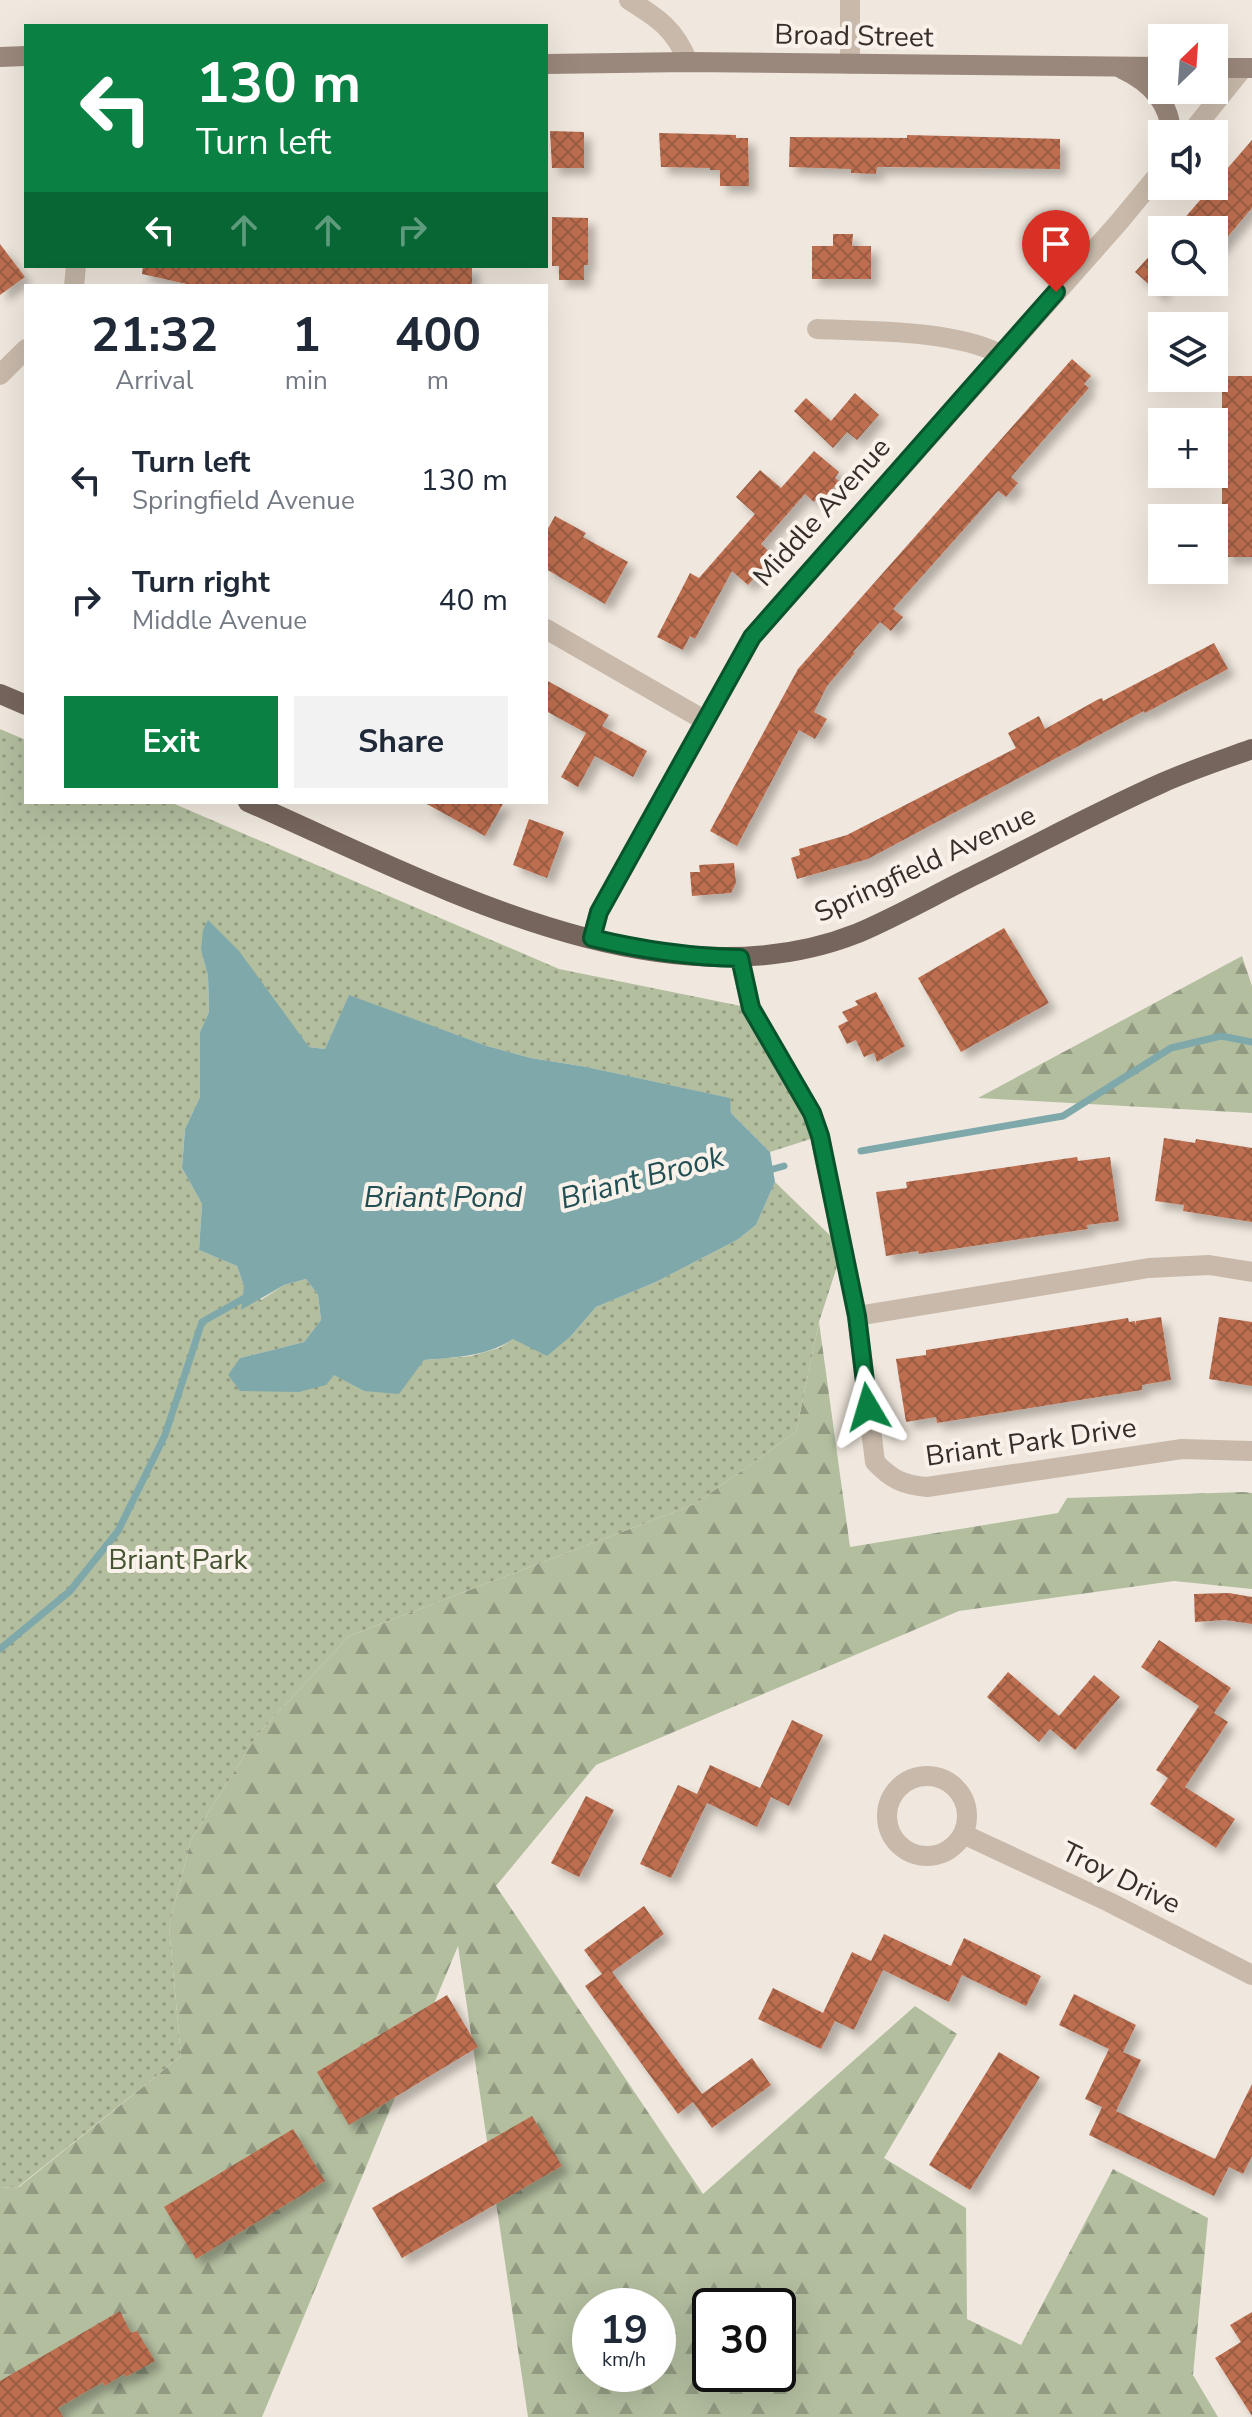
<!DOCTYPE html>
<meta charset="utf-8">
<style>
body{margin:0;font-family:"Nunito Sans",sans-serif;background:#f2f2f3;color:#1f2937;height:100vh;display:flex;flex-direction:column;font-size:30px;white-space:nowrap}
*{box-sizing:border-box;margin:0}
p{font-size:26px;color:#747a83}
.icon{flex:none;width:44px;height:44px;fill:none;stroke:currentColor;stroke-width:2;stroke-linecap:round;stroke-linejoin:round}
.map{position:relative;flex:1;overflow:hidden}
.details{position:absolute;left:24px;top:284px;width:524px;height:520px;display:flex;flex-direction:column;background:#fff;border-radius:0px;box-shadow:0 8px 32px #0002}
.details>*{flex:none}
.hud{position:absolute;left:24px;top:24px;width:524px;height:244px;border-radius:0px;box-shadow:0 8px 32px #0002;background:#0b8043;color:#fff;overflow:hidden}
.needle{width:52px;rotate:25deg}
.tools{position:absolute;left:1148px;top:24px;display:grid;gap:16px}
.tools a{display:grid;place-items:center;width:80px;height:80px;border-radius:0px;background:#fff;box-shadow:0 8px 32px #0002;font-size:40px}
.speed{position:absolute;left:572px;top:2288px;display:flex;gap:16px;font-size:40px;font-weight:700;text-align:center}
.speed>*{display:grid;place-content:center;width:104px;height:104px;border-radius:50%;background:#fff;box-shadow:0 8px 32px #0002;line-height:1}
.speed small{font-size:20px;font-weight:400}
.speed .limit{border:4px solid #111;border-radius:12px;background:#fff;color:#111}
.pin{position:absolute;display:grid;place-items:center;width:68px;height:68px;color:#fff;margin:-82px -34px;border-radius:50% 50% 50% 0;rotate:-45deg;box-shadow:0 0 8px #0007}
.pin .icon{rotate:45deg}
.me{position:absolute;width:88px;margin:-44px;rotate:353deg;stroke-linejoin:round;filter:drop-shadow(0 0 6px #0008)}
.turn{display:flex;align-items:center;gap:28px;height:168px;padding:0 40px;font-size:36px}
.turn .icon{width:104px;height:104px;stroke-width:2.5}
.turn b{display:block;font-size:56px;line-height:68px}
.lanes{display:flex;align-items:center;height:76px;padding:0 40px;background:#0003;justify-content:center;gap:40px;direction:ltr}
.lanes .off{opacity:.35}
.eta{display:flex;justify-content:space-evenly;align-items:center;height:136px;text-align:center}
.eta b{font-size:48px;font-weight:700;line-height:56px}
.button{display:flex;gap:16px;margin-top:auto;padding:16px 40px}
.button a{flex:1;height:92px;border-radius:0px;background:#0b8043;color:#fff;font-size:32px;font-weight:700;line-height:92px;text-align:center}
.button a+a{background:#f2f2f3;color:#1f2937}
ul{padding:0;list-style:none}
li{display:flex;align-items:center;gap:24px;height:120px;padding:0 40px}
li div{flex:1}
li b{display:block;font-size:30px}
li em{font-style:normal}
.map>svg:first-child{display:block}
</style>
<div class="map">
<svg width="1252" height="2417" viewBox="0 0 1252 2417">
<defs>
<pattern id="forest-firs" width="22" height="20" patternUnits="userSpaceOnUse" patternTransform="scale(2)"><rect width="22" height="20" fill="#b3be9f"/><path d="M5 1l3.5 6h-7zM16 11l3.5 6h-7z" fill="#929b82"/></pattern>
<pattern id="park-dots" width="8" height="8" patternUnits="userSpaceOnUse" patternTransform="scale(2)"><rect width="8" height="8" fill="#b3be9f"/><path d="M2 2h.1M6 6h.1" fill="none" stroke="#929b82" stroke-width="1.8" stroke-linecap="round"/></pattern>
<pattern id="building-cross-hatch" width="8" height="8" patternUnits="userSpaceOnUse" patternTransform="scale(2)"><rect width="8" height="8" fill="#bc6e50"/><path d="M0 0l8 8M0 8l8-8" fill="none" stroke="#9a5b42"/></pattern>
<filter id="shadow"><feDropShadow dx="7" dy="7" stdDeviation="4" flood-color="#0004"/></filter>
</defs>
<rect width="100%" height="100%" fill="#f0e8de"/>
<!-- forest -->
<g fill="url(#forest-firs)" fill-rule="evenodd">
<polygon points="1242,956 1252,986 1252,1113 978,1098"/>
<path d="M 819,1322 L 850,1547 L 1058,1513 L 1067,1498 L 1243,1492 L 1252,1493 L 1252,1589 L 1174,1581 L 959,1611 L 596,1765 L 496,1886 L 703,2194 L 915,2006 L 957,2034 L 884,2158 L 966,2208 L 967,2319 L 1021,2345 L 1113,2169 L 1208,2218 L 1193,2375 L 1218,2417 L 528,2417 L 458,1946 L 262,2417 L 0,2417 L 0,2188 L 19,2187 L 181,2056 L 169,1926 L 191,1840 L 258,1734 L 349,1636 L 695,1504 L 796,1432 ZM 590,2306 L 658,2306 L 658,2374 L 590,2374 ZM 710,2306 L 778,2306 L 778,2374 L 710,2374 Z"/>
</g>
<!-- park -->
<polygon fill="url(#park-dots)" points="0,729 26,740 26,802 170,802 559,969 751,1008 820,1136 770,1152 731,1113 729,1098 587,1067 531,1058 487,1046 349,996 325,1049 309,1047 279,1009 201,949 208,976 209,1012 200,1032 200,1097 185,1129 182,1168 202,1204 199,1250 237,1266 244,1286 261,1300 284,1285 306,1279 318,1295 321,1320 304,1342 240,1358 334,1374 364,1391 424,1360 471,1356 499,1348 513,1339 571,1336 596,1307 656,1282 737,1240 756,1225 775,1182 843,1248 819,1322 796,1432 695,1504 349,1636 258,1734 191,1840 169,1926 181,2056 18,2187 0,2188"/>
<!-- water -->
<path fill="#7fa8ab" d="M 208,920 L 239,951 L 309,1047 L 325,1049 L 349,995 L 487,1046 L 531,1058 L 587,1067 L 730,1098 L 731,1113 L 770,1152 L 775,1182 L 756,1225 L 737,1240 L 656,1282 L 596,1307 L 571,1336 L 547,1356 L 513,1339 C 486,1357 455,1357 424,1360 L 399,1394 L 364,1391 L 334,1375 L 326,1385 L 299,1392 L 240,1391 L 228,1375 L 240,1358 L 304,1342 L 321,1320 L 318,1295 L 306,1279 L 284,1285 L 241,1310 L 244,1286 L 237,1266 L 199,1250 L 202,1204 L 182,1168 L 185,1129 L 200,1097 L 200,1032 L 209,1012 L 208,976 L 201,950 L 203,930 Z"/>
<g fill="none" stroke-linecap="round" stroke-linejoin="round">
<!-- stream -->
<g stroke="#7fa8ab" stroke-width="7">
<polyline points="861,1151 1063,1116 1171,1048 1221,1036 1252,1042"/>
<polyline points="766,1171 784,1166"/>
<polyline points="0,1649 70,1591 118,1531 165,1435 202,1322 248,1296"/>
</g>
</g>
<!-- building -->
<g fill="url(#building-cross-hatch)" filter="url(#shadow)">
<polygon points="550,131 584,132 584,168 552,168"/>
<polygon points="659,133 736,135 736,138 748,138 749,186 720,186 720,170 710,170 710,168 661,167"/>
<polygon points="907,135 1060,139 1060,169 882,167 877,167 876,174 851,173 851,169 789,167 790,137 907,138"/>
<polygon points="1252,140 1252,208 1214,253 1214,230 1193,230 1182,221"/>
<polygon points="552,217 588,218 588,265 584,265 584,280 559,280 559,266 552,266"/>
<polygon points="833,234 853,234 852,246 871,246 871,279 812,279 812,246 833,246"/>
<polygon points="1162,242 1162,296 1135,272"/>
<polygon points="0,244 25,277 0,295"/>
<polygon points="143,266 472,266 472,286 191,285 142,274"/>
<polygon points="1072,359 1091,376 1084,384 1089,388 1011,477 1018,483 1006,497 998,491 893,609 903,617 891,631 880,622 853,652 855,653 827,686 814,712 827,719 815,739 799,730 737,846 710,831 798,669"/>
<polygon points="1222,376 1252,376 1252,557 1225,557 1225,509 1222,509"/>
<polygon points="855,393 879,415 857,440 847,432 833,448 794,411 806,398 831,421"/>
<polygon points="814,451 839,472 835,478 839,481 823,500 819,496 814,502 805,494 761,544 774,556 748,585 732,571 695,639 690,636 683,650 657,637 690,573 699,578 755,514 736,497 760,470 781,488"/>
<polygon points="555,516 586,533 583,537 628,562 605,604 546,569 546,532"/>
<polygon points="1214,643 1228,669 1145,713 1144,711 868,859 797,879 791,858 800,855 799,849 847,835 1016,748 1008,733 1039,716 1045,729 1097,700 1102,698 1103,701"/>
<polygon points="546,680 609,715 602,726 647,751 633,777 595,756 578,787 561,777 586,733 546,711"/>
<polygon points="423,802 504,802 485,836"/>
<polygon points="529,819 564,832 547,878 513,865"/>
<polygon points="734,863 736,883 731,893 692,896 690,872 700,872 699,865"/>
<polygon points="1004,928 1049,1003 961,1052 918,978"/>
<polygon points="876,992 905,1046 877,1062 874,1053 864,1057 856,1040 847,1044 838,1026 848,1021 842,1012 858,1005 855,1001"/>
<polygon points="1164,1138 1195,1143 1196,1139 1252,1148 1252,1222 1183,1211 1184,1205 1155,1201"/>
<polygon points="1077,1157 1078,1161 1110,1157 1119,1221 1087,1225 1088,1229 919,1254 918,1251 886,1256 876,1192 907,1188 906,1182"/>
<polygon points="1161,1317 1171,1380 1142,1385 1142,1390 937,1423 936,1417 906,1422 896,1359 926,1355 926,1350 1128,1318 1129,1322 1135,1321 1135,1325 1136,1321"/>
<polygon points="1219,1317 1252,1322 1252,1386 1209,1379"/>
<polygon points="1229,1593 1252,1597 1252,1624 1225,1620 1195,1622 1194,1594"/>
<polygon points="1159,1640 1231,1688 1214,1713 1228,1722 1185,1787 1235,1819 1216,1848 1150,1804 1168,1778 1156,1770 1199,1706 1141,1667"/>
<polygon points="1008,1672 1059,1716 1094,1675 1120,1697 1075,1750 1050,1729 1039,1742 987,1697"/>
<polygon points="792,1720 823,1735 789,1806 771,1797 757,1827 707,1803 671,1878 640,1864 678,1785 697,1794 710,1765 760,1788"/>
<polygon points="586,1796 614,1810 579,1877 551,1863"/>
<polygon points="644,1906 664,1934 612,1972 702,2094 752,2058 771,2085 712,2128 693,2102 678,2114 585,1986 602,1974 584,1950"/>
<polygon points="884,1934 951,1966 964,1938 1041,1976 1026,2006 962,1975 949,2002 883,1970 854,2030 835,2021 821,2049 758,2019 773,1988 823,2013 852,1952 871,1961"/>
<polygon points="1074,1994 1136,2025 1123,2052 1141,2060 1116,2111 1215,2159 1252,2084 1252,2156 1243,2174 1229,2167 1214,2196 1089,2135 1102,2107 1085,2099 1109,2049 1059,2025"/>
<polygon points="447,1995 478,2047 349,2125 317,2072"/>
<polygon points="999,2052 1040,2077 970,2190 929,2165"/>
<polygon points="532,2116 562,2166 402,2258 372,2208"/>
<polygon points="293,2129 325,2181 196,2259 164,2207"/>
<polygon points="120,2311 131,2333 137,2331 155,2361 126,2377 124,2374 105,2386 103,2382 58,2408 63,2417 0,2417 0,2381"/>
<polygon points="1252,2312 1252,2416 1215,2358 1241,2342 1230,2325"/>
</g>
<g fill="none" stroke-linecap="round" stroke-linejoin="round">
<!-- street -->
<g stroke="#c8b9aa" stroke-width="20">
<path d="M 629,0 C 658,18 675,29 688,62"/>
<polyline points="850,0 850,64"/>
<polyline points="1190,134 1243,68"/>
<polyline points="74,286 76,266"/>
<path d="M 817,329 C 870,331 954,330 1000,354"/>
<polyline points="0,375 26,349"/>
<polyline points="546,629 704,720"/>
<polyline points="592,938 599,912 752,637 1119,222 1162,170"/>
<path d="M 740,958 L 751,1008 L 812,1113 L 820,1136 L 857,1316 L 875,1462 C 891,1479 903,1485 927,1487 L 1182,1449 L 1252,1451"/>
<polyline points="857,1316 1149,1268 1209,1265 1252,1272"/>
<circle cx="927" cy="1816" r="40"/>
<polyline points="963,1834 1109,1902 1252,1975"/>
</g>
<!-- secondary -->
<g stroke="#9b887c" stroke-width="20">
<polyline points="0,57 26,56"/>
<polyline points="546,64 688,62 1162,67"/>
<polyline points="1214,68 1252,68"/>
<path d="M 1122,69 C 1150,82 1170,102 1171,134"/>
</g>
<!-- primary -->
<g stroke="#76655c" stroke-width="20">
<polyline points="0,694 26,705"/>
<path d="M 248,802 C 427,880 660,1012 858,933 C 898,916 938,893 977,874 C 1038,844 1099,811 1162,783 C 1191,770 1222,760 1252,749"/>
</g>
</g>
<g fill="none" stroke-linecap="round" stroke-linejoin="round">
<defs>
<path id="route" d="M 868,1407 L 857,1316 L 820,1136 L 812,1113 L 751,1008 L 740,958 C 690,957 641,950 592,938 L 599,912 L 752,637 L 1056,292"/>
</defs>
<!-- route casing -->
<use href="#route" stroke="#07532c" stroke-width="20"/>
<!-- route -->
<use href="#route" stroke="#0b8043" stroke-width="14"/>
</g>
<g text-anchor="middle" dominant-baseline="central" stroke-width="8" stroke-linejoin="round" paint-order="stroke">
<!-- street labels -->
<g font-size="28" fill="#362e29" stroke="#f8f2ea">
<text transform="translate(854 36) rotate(1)">Broad Street</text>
<text transform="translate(822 512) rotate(-48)">Middle Avenue</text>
<text transform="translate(925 864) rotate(-25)">Springfield Avenue</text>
<text transform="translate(1031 1442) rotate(-8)">Briant Park Drive</text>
<text transform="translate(1121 1878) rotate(26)">Troy Drive</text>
</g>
<!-- park labels -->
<g font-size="28" fill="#44522f" stroke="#f8f2ea">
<text x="178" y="1560">Briant Park</text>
</g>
<!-- water labels -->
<g font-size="30" font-style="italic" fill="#224f54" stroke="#f8f2ea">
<text transform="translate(642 1178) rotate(-15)">Briant Brook</text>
<text x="443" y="1197">Briant Pond</text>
</g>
</g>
</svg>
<div class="tools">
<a><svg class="needle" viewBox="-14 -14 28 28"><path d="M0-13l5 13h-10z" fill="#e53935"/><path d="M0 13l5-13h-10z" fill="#747a83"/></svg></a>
<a><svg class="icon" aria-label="sound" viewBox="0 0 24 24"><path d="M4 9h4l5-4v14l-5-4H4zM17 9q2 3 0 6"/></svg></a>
<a><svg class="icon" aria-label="search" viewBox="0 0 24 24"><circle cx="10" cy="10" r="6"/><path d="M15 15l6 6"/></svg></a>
<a><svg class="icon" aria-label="layers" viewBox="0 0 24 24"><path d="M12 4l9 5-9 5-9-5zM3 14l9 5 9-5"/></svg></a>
<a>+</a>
<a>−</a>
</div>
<div class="speed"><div>19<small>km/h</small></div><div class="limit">30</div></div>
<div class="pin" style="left:1056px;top:292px;background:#d93025"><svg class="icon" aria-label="arrive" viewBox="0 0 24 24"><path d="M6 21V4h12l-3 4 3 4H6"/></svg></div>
<svg class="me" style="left:868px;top:1407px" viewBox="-20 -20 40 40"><path d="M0-17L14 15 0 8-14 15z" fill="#0b8043" stroke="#fff" stroke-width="4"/></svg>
<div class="hud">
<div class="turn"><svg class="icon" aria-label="left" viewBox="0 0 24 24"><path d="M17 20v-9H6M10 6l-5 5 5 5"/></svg><div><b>130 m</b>Turn left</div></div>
<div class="lanes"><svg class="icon" aria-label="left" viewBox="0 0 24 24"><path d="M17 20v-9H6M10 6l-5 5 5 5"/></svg><svg class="icon off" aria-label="ahead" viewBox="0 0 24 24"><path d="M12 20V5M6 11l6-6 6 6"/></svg><svg class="icon off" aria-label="ahead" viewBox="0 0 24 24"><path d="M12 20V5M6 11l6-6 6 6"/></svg><svg class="icon off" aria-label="right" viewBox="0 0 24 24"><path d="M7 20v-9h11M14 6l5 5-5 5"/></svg></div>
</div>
<section class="details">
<div class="eta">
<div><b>21:32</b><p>Arrival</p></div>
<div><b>1</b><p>min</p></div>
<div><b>400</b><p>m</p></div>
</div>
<ul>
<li><svg class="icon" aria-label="left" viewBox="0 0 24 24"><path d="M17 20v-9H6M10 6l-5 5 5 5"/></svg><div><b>Turn left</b><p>Springfield Avenue</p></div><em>130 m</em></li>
<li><svg class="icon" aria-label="right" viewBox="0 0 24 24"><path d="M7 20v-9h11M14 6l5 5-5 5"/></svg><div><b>Turn right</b><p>Middle Avenue</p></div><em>40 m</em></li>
</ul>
<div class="button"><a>Exit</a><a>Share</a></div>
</section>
</div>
